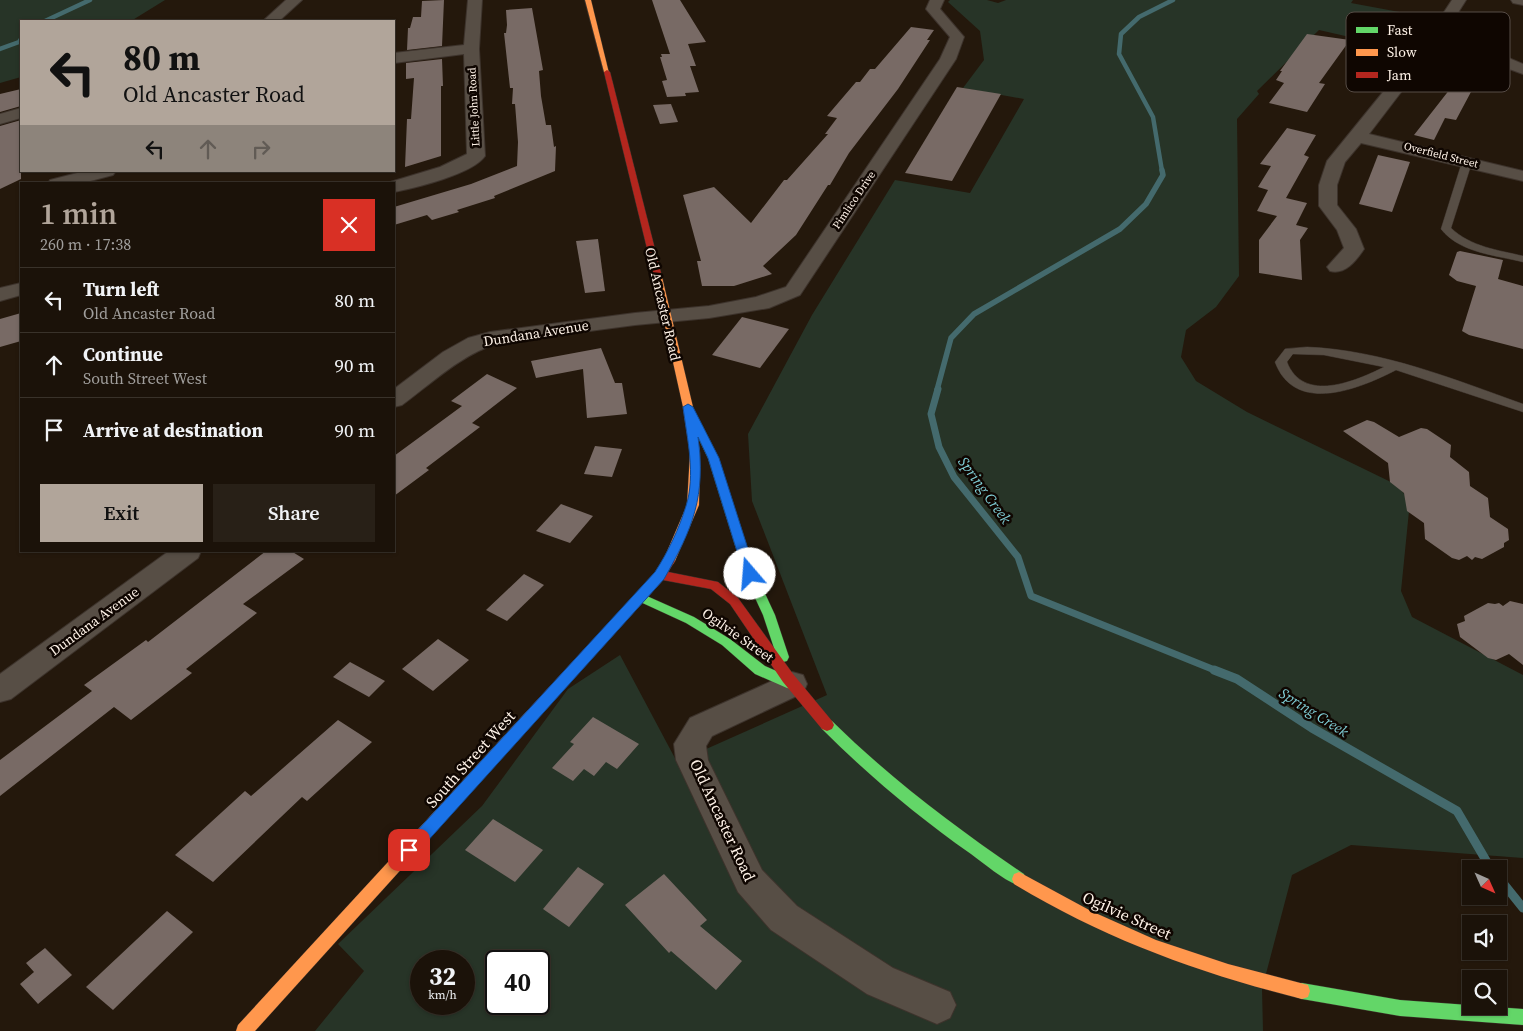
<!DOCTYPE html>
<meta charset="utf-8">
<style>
body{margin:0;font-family:"Source Serif 4",serif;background:#282017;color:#f1f3f6;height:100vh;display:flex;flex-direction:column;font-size:19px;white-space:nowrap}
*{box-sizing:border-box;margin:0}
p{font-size:16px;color:#a09e9c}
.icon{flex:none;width:28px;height:28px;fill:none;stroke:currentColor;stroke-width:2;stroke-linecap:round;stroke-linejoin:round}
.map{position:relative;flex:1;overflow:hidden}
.drawer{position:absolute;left:20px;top:182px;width:375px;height:370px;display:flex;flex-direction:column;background:#1b1209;border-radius:0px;box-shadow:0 1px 4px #0004,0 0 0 1px #39322a}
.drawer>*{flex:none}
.banner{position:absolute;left:20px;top:20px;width:375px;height:152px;border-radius:0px;box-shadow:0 1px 4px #0004,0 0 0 1px #39322a;background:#b1a59a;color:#111;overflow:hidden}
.needle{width:32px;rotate:135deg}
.tools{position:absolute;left:1462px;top:860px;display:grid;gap:10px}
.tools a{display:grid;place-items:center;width:45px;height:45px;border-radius:0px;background:#1b1209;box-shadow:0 1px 4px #0004,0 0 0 1px #39322a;font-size:25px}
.speed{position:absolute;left:410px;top:950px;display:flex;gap:10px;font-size:25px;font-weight:700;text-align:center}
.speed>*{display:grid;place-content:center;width:65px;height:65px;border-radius:50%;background:#1b1209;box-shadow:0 1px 4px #0004,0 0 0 1px #39322a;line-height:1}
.speed small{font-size:12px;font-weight:400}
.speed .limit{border:2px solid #111;border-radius:8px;background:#fff;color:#111}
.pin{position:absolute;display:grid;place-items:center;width:42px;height:42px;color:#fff;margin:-21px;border-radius:10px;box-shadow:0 2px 8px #0006}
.me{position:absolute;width:55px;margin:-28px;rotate:342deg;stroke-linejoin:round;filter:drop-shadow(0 0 4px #0008)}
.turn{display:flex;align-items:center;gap:18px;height:105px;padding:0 20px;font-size:22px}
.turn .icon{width:65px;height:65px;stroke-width:2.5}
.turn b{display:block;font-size:35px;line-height:42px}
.lanes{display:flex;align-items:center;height:48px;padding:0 20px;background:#0003;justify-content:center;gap:25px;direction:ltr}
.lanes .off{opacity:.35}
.round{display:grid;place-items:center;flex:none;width:52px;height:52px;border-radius:0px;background:#282017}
.head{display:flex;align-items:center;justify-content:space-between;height:85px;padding:0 20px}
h1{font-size:30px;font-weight:600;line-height:38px;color:#b1a59a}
.action{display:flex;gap:10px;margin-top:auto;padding:10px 20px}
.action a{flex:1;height:58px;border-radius:0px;background:#b1a59a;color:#111;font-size:20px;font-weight:600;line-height:58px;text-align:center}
.action a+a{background:#282017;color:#f1f3f6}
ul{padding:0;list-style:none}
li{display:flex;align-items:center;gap:15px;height:65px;padding:0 20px;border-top:1px solid #39322a}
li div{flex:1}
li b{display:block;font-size:19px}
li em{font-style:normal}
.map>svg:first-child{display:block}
</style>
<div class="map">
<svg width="1523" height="1031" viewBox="0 0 1523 1031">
<rect width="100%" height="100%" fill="#24180c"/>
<!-- green -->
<g fill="#273427" fill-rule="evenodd">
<polygon points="0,0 165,0 131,21 21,21 21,77 0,83"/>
<path d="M 950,0 L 987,0 L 998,3 L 1006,0 L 1353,0 L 1351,3 L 1437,19 L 1411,51 L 1319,30 L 1257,91 L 1259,94 L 1237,119 L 1239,276 L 1216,307 L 1186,330 L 1181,357 L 1196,381 L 1247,412 L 1397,485 L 1410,501 L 1401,591 L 1412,617 L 1523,675 L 1523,858 L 1351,845 L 1292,875 L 1262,989 L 1263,1031 L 315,1031 L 364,971 L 338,944 L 482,806 L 568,689 L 620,655 L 677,762 L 827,695 L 752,501 L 748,434 L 812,315 L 895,180 L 970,193 L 1024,99 L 963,88 L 984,60 L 980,31 L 948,2 ZM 421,961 L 464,961 L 464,1004 L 421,1004 ZM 496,961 L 539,961 L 539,1004 L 496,1004 Z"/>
</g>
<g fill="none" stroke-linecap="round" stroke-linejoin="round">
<!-- stream-far3 -->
<g stroke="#446a6d" stroke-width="4.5">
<polyline points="45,21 90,0"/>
<polyline points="0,49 19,42 21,39"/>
<polyline points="1162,171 1153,117 1119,54 1121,34 1139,17 1173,0"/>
</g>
<!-- stream-far2 -->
<polyline stroke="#446a6d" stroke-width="5.5" points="937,390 951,338 974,314 1120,229 1146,204 1163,175 1162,170"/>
<!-- stream-far1 -->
<polyline stroke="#446a6d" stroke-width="7" points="938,389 931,414 939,447 954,477 1018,557 1031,596 1217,671"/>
<!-- stream -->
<g stroke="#446a6d" stroke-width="9">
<polyline points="1214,670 1237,679 1312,728 1457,811 1491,869"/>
<polyline points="1499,878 1523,908"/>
</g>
</g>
<!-- building -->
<g fill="#786a65">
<polygon points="444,0 442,46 407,50 408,28 410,28 413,17 421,17 422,1"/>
<polygon points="652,0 680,0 706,42 688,44 696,66 690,66 699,92 685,93 686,96 667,97 662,81 667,80 660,57 662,57 661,54 670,54"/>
<polygon points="532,8 543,70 539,71 541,96 546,125 551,125 554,147 556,146 555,171 494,196 495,198 457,210 459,212 432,220 427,215 394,225 394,207 471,184 517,166 518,142 515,104 512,104 513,88 510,88 504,33 506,33 507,25 506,10"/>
<polygon points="911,27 934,30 927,40 930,40 898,89 849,153 830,185 828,185 796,235 763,266 772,274 734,286 702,286 697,261 701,261 683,195 714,187 751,223 784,180 787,180 828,134 825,134 837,118 827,116 856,82 860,82 870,69 875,69"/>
<polygon points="1307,34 1350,40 1319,83 1325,84 1307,112 1269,103 1284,83 1276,80 1282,71 1280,71"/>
<polygon points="442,59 443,86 441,86 441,156 405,167 407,119 411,119 414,78 406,79 406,63"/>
<polygon points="1487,62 1456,120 1445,118 1434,140 1414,135 1450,89 1442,87 1455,64"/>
<polygon points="957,87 1001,94 952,181 905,173"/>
<polygon points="21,89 21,106 0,112 0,94"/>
<polygon points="671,104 678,122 660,124 653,105"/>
<polygon points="21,120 21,179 0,189 0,126"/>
<polygon points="1287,128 1316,135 1304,155 1309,157 1286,198 1307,203 1296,225 1308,228 1300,240 1302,280 1259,273 1259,240 1277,216 1257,211 1268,190 1258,187 1271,166 1260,164"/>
<polygon points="1378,155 1410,162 1392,212 1359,204"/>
<polygon points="598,239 605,291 585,293 576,241"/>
<polygon points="1460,251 1503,260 1498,279 1523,286 1523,349 1469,335 1462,331 1476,286 1457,281 1449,275 1457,252"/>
<polygon points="21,313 21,341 0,347 0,319"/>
<polygon points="742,317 789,329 760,368 712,355"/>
<polygon points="601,348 615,383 622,383 627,414 587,418 583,369 536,378 531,361"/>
<polygon points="487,374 517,388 472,423 480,427 426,468 429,470 394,496 394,456 462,406 451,401"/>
<polygon points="1367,420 1374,422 1399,437 1421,428 1427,429 1451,445 1450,457 1469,472 1470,486 1488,498 1490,517 1508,529 1509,540 1504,543 1504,547 1482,559 1475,557 1472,560 1467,556 1459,560 1452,558 1425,539 1424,523 1407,511 1404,493 1390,482 1388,463 1343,431"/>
<polygon points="595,446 622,449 612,477 584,474"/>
<polygon points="561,504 593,516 570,543 536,531"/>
<polygon points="266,551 291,551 304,559 243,604 257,613 186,669 192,673 131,720 114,707 0,796 0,760 92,691 84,685 146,640 148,642"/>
<polygon points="524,574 544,585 507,621 486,610"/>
<polygon points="1510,601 1523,604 1523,665 1509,654 1496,660 1488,658 1460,637 1457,624 1465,621 1464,616 1488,603 1495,604 1499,603 1503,606"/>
<polygon points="438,639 469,660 433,691 402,669"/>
<polygon points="350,662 385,681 369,697 333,677"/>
<polygon points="593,717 639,744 617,769 606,762 594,776 584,769 573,781 552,768 574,744 570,742"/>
<polygon points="338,720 372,742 307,801 302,797 213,882 175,855 245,791 251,796"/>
<polygon points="493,819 543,850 515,882 465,850"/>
<polygon points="578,867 604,884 569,927 543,909"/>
<polygon points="664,874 707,920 700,926 742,961 716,990 671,951 669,953 625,905"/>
<polygon points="167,911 193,932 113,1010 86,987"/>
<polygon points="45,948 72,975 38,1004 20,984 34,972 26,963"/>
</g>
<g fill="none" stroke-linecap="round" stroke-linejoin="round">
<defs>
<g id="lane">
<path d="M 1467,159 L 1472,162 L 1451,228 C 1471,247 1498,250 1523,256 L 1523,262 C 1495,255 1460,253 1441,229 L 1462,162 Z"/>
<path d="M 1307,347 C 1382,350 1453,379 1523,404 L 1523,412 L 1396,370 C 1361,388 1295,416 1275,362 L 1285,349 ZM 1293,354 L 1324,355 L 1384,367 C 1356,381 1303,404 1287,362 Z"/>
</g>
<g id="street">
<polygon points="286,0 302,0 279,21 263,21"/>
<path d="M 468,0 L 482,0 L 479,49 L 485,156 C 473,174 415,188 394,192 L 394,184 L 387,183 L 440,167 L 467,154 L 464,54 L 394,63 L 394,53 L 464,45 Z"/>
<path d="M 930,0 L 944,0 L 940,9 L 964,37 L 956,59 L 800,295 L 769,308 L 709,318 L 635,325 L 499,343 C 462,354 433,382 402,405 L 394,407 L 394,389 L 443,352 L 468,338 L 490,332 L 635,313 L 709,306 L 756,297 L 786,287 L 940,59 L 950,37 L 926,9 Z"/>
<path d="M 1452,0 L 1466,0 L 1442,38 L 1485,48 L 1523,64 L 1523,74 L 1490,62 L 1475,54 L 1437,45 L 1369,134 L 1523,171 L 1523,181 L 1361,143 L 1345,162 L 1337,185 L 1337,205 L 1356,229 L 1364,249 C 1356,261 1345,275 1330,271 L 1327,267 L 1344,248 L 1337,230 L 1319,206 L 1319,185 L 1327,161 L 1427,38 Z"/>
<polygon points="1511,0 1523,0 1523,5 1513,3"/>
<polygon points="21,108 21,118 0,124 0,114"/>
<polygon points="85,171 116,171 113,175 79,184 48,184 50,180"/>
<polygon points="21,283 21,295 0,301 0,288"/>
<polygon points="169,551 201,551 198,558 11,699 0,702 0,674"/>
<polygon points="792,672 803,675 807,684 803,693 712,736 706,746 708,760 762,870 797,906 893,968 950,992 956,1005 950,1018 937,1024 867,994 771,930 738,892 676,760 674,744 690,718"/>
</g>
<g id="fast">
<polygon points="697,422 702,425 718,458 756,574 775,615 789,657 787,661 783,662 779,661 777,657 763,615 744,574 708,458 692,425"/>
<polygon points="640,593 694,617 730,639 765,666 797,680 798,684 797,688 792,689 787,688 755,674 722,645 686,623 636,600 634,597 636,594"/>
<path d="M 827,719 L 832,721 C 891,779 956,828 1024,874 L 1026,879 L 1024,884 L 1019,886 C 1002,879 986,865 971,854 C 918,817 868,775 822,729 L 820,725 L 822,721 Z"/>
<polygon points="1302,983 1400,1000 1523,1009 1523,1025 1400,1016 1302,999 1296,997 1294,991 1296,985"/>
</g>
<g id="slow">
<polygon points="585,0 591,0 609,73 604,72"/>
<polygon points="658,274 662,277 693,407 700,453 699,505 675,561 673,564 665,564 663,561 687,505 690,453 683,407 654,277"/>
<polygon points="533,709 538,710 540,714 538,718 255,1031 236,1031 238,1025 528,710"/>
<path d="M 1019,872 L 1091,911 L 1156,940 L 1228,964 L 1308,985 L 1310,991 L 1308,997 L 1302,999 C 1199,973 1105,939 1014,884 L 1012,879 L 1014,874 Z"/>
</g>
<g id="jam">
<polygon points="607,70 610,72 662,277 661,279 658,280 654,277 604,72"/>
<polygon points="669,557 673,558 675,561 668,572 718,582 738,598 793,674 832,721 834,725 832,729 827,731 822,729 783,682 730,604 711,589 663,580 538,718 533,719 528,718 526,714 528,710 656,572 665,558"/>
</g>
</defs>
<!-- lane casing -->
<use href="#lane" stroke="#3d332c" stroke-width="1"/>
<!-- street casing -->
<use href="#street" stroke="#3d332c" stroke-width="2"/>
<!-- fast casing -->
<use href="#fast" stroke="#3d332c" stroke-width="1"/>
<!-- slow casing -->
<use href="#slow" stroke="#3d332c" stroke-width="1"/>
<!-- jam casing -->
<use href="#jam" stroke="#3d332c" stroke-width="1"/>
<!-- lane -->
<use href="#lane" fill="#574e45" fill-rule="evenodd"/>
<!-- street -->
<use href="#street" fill="#574e45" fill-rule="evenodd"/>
<!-- fast -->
<use href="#fast" fill="#63d668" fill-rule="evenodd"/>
<!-- slow -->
<use href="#slow" fill="#ff974d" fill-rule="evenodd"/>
<!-- jam -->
<use href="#jam" fill="#b3261e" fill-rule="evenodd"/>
</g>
<!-- route -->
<path fill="#1a73e8" stroke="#114b97" d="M 688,404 L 693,407 L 719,458 L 756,574 L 754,577 L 746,577 L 744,574 L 708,458 L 698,437 C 706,496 693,528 664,579 L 415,855 L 409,857 L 404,855 L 402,850 L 404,845 L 655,572 C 668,552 679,529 686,506 C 696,475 687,438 683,407 Z"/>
<g text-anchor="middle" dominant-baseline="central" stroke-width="5" stroke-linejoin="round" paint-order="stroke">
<!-- far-street labels -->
<g font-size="11" fill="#fdf1e6" stroke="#0f0601">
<text transform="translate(474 107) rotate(-93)">Little John Road</text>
<text transform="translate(1441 155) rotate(14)">Overfield Street</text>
<text transform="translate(854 200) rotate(-56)">Pimlico Drive</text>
</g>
<!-- street labels -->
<g font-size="14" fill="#fdf1e6" stroke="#0f0601">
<text transform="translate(663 304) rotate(77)">Old Ancaster Road</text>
<text transform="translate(536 333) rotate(-9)">Dundana Avenue</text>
<text transform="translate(94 621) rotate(-36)">Dundana Avenue</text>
<text transform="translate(738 635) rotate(35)">Ogilvie Street</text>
</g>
<!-- water labels -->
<g font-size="15" font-style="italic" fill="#80cfd7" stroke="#0f0601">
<text transform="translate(985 490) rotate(54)">Spring Creek</text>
<text transform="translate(1314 712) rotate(32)">Spring Creek</text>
</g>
<!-- near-street labels -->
<g font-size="16" fill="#fdf1e6" stroke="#0f0601">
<text transform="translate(470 759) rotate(-48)">South Street West</text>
<text transform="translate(723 820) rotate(65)">Old Ancaster Road</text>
<text transform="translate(1127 915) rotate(24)">Ogilvie Street</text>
</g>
</g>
<!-- legend -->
<rect x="1346" y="12" width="164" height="80" rx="8" fill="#0f0601" stroke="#564c46" stroke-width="1"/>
<rect x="1356" y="27" width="22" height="6" fill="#63d668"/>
<rect x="1356" y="49" width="22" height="7" fill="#ff974d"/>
<rect x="1356" y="72" width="22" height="6" fill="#b3261e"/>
<g font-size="14" fill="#fdf1e6">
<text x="1387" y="35">Fast</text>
<text x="1387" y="57">Slow</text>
<text x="1387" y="80">Jam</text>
</g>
</svg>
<div class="tools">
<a><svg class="needle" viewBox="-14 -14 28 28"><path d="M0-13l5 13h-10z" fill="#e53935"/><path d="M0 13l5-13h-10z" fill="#a09e9c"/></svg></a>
<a><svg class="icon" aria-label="sound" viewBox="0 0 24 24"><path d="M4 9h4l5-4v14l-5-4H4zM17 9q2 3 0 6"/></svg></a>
<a><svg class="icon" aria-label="search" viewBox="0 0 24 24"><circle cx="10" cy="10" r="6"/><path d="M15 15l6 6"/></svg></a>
</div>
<div class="speed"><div>32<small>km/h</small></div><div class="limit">40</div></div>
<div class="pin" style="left:409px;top:850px;background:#d93025"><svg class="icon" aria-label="arrive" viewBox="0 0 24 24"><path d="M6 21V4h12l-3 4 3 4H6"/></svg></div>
<svg class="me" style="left:750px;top:574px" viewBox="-20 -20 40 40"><circle r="19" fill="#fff"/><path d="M0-13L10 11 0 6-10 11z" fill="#1a73e8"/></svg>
<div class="banner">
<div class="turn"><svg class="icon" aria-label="left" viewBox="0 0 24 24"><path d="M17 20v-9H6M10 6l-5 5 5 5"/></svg><div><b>80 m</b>Old Ancaster Road</div></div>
<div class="lanes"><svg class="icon" aria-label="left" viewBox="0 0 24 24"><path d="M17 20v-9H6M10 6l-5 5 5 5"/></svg><svg class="icon off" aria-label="ahead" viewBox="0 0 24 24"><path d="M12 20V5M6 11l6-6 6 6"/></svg><svg class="icon off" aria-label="right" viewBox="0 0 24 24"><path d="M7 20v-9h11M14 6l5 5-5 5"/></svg></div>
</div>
<section class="drawer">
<div class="head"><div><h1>1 min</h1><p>260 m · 17:38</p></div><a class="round" style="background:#d93025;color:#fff"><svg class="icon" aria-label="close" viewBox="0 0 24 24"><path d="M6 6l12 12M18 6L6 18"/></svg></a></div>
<ul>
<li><svg class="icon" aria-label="left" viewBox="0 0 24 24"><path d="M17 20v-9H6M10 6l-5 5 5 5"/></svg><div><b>Turn left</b><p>Old Ancaster Road</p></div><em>80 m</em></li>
<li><svg class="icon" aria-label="ahead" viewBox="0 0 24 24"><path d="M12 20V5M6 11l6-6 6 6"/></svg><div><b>Continue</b><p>South Street West</p></div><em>90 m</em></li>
<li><svg class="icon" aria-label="arrive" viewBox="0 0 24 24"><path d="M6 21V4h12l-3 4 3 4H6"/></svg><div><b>Arrive at destination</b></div><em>90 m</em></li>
</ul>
<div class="action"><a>Exit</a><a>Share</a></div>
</section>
</div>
